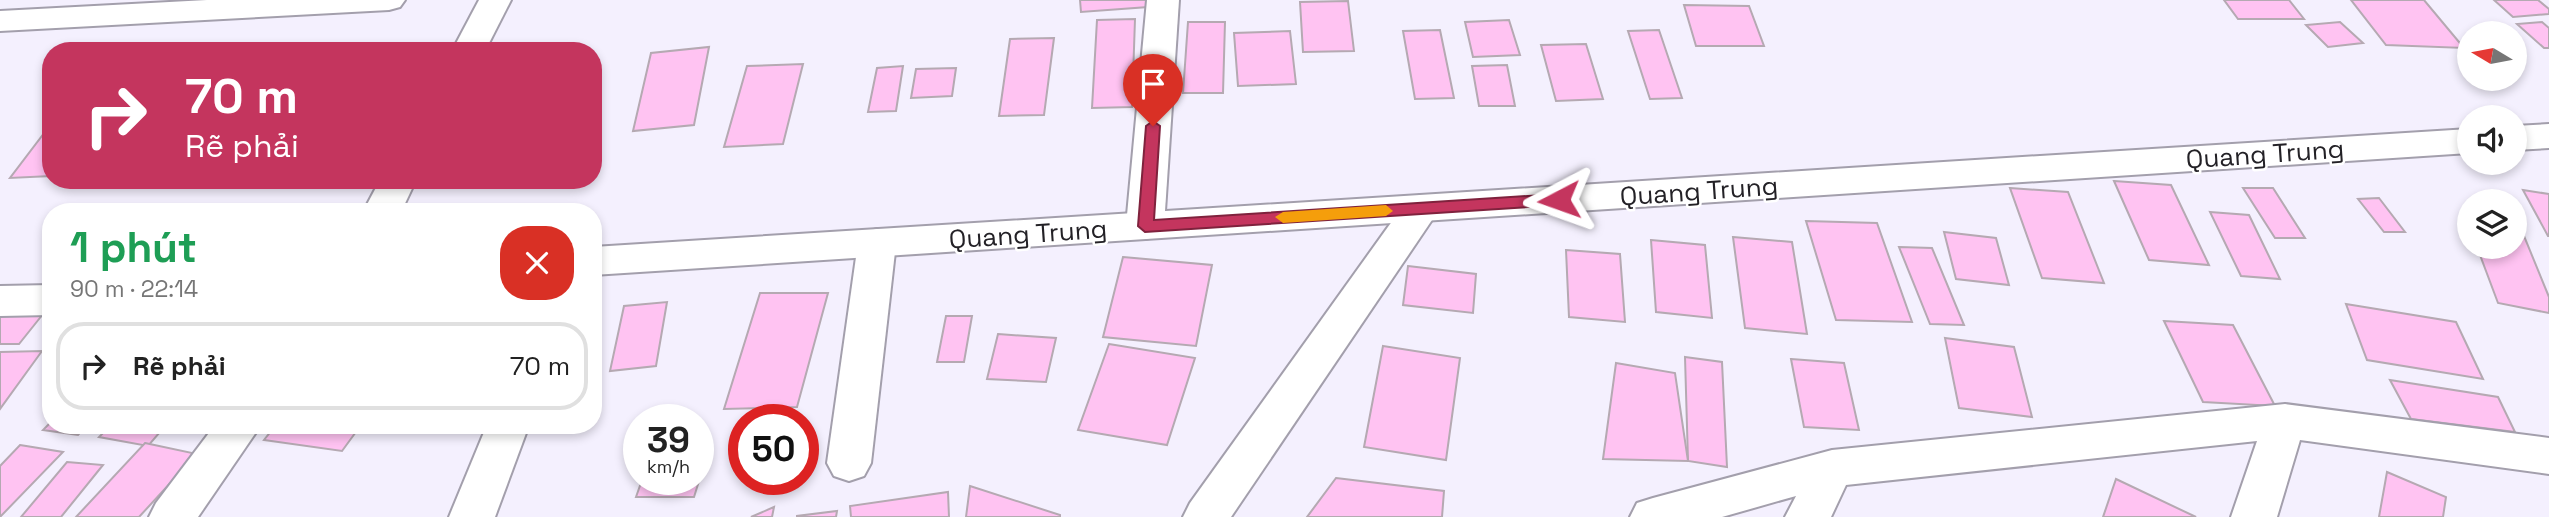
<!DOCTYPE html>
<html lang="vi">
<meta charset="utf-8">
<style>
body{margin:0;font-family:"Space Grotesk",sans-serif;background:#f2f2f2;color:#222;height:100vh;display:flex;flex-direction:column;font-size:26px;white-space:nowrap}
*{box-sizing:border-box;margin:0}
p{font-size:23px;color:#767676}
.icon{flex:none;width:38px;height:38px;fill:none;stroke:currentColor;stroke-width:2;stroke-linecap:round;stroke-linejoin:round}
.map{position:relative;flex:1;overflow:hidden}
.sheet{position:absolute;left:42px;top:203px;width:560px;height:231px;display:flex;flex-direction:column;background:#fff;border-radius:28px;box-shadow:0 4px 10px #0003}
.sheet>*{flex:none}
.hud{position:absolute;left:42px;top:42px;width:560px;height:147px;border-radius:28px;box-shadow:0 4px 10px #0003;background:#c4355e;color:#fff;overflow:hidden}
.needle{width:46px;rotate:280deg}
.tools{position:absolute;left:2457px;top:21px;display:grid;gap:14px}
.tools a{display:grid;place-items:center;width:70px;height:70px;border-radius:50%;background:#fff;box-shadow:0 4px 10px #0003;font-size:35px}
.speed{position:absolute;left:623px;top:404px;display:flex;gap:14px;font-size:35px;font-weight:700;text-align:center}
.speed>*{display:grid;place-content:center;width:91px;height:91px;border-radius:50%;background:#fff;box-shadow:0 4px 10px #0003;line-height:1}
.speed small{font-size:18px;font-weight:400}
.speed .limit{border:10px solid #d22;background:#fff;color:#111}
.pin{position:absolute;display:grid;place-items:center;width:60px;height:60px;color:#fff;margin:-72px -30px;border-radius:50% 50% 50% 0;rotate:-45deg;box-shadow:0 0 7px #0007}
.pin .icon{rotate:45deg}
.me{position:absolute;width:77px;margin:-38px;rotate:266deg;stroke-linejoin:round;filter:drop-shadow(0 0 5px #0008)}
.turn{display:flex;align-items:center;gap:24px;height:147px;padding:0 28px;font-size:32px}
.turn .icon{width:91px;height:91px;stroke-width:2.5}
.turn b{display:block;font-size:49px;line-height:60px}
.round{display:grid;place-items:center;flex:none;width:74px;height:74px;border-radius:28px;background:#f2f2f2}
.headline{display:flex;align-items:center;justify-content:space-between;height:119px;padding:0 28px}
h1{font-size:42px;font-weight:700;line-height:52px;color:#1e9e55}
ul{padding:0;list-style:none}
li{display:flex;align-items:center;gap:21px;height:88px;margin:0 14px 10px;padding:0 14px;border:4px solid #e0e0e0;border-radius:28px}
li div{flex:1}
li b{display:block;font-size:26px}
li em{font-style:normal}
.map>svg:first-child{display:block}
</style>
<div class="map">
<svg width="2549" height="517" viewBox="0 0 2549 517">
<rect width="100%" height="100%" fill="#f4f0fe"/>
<!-- building -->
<g fill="#ffc3f2" stroke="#b5a9b2" stroke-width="2">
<polygon points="1080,0 1148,0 1148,7 1081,12"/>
<polygon points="2224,0 2289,0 2304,19 2238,19"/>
<polygon points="2351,0 2424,0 2464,48 2386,45"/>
<polygon points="2494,0 2538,0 2549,9 2549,14 2513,17"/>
<polygon points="1348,1 1354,51 1303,52 1300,2"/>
<polygon points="1684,5 1749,6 1764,46 1696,46"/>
<polygon points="1135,19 1132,107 1092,108 1097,20"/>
<polygon points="1509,20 1520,55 1473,57 1465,22"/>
<polygon points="1188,22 1225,22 1223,93 1183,93"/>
<polygon points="2340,22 2363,43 2328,47 2306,25"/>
<polygon points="2542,22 2549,28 2549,48 2544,48 2517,24"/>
<polygon points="1440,30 1454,98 1415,99 1403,31"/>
<polygon points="1659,30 1682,98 1650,99 1628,31"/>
<polygon points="1290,31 1296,84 1238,86 1234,33"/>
<polygon points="1054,38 1044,115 999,116 1010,39"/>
<polygon points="1586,44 1603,99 1556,101 1541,45"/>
<polygon points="709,47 694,125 633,131 651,53"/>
<polygon points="803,64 783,144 724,147 747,66"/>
<polygon points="1507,65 1515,106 1479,106 1472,66"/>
<polygon points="903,66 896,111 868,112 877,68"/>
<polygon points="956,68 952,96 911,98 916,69"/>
<polygon points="51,124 51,176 10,178"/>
<polygon points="2114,181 2171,185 2209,265 2149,260"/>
<polygon points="2010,188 2068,192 2104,283 2042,278"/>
<polygon points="2243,188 2273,188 2305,238 2275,238"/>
<polygon points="2523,190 2549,194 2549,236 2548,236"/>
<polygon points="2379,198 2405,232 2384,232 2358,199"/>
<polygon points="2210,212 2249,215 2280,279 2241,276"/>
<polygon points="2515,214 2549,297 2549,313 2498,303 2477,247 2515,247"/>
<polygon points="1806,221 1877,223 1912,322 1836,320"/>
<polygon points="1944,232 1996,238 2009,285 1956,279"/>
<polygon points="1733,237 1792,242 1807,334 1745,328"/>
<polygon points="1651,240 1705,245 1712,318 1656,312"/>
<polygon points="1899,247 1932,248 1964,325 1930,324"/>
<polygon points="1566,250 1620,254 1625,322 1569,317"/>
<polygon points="1123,257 1212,265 1196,346 1103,337"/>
<polygon points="1408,266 1476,274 1473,313 1403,305"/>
<polygon points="760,293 828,293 797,407 724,409"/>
<polygon points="667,302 656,366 610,371 624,306"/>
<polygon points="51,304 19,344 0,344 0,316"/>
<polygon points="2346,304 2456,322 2483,379 2367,360"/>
<polygon points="946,316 972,316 964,362 937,362"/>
<polygon points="2164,321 2233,325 2275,406 2203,402"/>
<polygon points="998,334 1056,338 1046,382 987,379"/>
<polygon points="1945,338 2014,347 2032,417 1959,408"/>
<polygon points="1109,344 1195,358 1167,445 1078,430"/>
<polygon points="1383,346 1460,358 1446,460 1364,447"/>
<polygon points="42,351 0,409 0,352"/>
<polygon points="1685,357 1722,362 1727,467 1688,461"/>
<polygon points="1791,359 1844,363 1859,430 1804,427"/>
<polygon points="1616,363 1675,373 1688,461 1603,459"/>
<polygon points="2390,380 2498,397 2515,432 2411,419"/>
<polygon points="51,422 51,425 87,425 78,435 43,430"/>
<polygon points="111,425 166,425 148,446 99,437"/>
<polygon points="276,425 361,425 342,451 264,440"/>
<polygon points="375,425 432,425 430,429 372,432"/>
<polygon points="145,443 197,454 139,517 76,517"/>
<polygon points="20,445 63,452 0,517 0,466"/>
<polygon points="709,449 694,497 636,497 642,480 698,480 698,451"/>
<polygon points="67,462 103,465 61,517 21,517"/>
<polygon points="2387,472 2446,497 2443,517 2379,517"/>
<polygon points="1336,478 1444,491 1442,517 1307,517"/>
<polygon points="2116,479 2196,517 2103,517"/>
<polygon points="970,486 1060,515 1060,517 966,517"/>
<polygon points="948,492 949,517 851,517 850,506"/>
<polygon points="774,507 772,517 751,517"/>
<polygon points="837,511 836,517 797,517 797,516"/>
</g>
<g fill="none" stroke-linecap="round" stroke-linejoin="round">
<defs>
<g id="minor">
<polygon points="207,0 405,0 400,7 389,10 0,31 0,11"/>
<polygon points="479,0 511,0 485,51 452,51"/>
<polygon points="1147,0 1179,0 1164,226 1158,236 1145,239 1132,236 1126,226"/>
<polygon points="380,180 416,180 401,212 363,212"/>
<polygon points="1421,195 1434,199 1440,208 1434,217 1231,517 1183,517 1190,503 1408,199"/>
<polygon points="877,229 890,233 896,243 871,463 864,476 849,481 834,476 827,463 858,243 864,233"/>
<polygon points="2285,404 2549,438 2549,474 2300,440 2277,517 2231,517 2257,441 1846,485 1831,517 1785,517 1796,496 1722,517 1630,517 1637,503 1653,498 1832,450"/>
<polygon points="215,425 261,425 198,517 149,517 156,503"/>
<polygon points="487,425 529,425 495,517 449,517"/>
</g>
<g id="major">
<polygon points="2549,124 2549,148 2515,150 2515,126"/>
<polygon points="2469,129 2469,153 593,275 593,247"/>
<polygon points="51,285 51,315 0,316 0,286"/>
</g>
</defs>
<!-- minor casing -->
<use href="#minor" stroke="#a39fac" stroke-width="4"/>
<!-- major casing -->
<use href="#major" stroke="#a39fac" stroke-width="4"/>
<!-- minor -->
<use href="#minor" fill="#fff" fill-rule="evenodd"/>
<!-- major -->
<use href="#major" fill="#fff" fill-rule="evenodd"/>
</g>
<!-- route -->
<polygon fill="#c4355e" stroke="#7f223d" stroke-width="2" points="1153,121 1160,126 1154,220 1559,194 1566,200 1559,205 1145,232 1138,226 1146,126"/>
<!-- slow -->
<polygon fill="#f59e0b" points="1386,205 1393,211 1386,216 1283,223 1275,217 1283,212"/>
<g text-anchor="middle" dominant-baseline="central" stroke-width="5" stroke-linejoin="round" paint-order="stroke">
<!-- street labels -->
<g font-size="26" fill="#232126" stroke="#fff">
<text transform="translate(2265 154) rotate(-4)">Quang Trung</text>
<text transform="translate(1699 191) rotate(-4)">Quang Trung</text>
<text transform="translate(1028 234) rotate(-4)">Quang Trung</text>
</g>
</g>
</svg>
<div class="tools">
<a><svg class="needle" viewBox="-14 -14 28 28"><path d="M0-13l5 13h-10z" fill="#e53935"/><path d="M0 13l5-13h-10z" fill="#767676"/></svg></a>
<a><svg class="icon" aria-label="sound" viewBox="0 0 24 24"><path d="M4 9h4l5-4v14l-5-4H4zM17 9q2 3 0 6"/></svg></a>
<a><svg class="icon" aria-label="layers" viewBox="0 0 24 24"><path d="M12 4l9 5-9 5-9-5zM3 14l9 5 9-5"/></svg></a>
</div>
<div class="speed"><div>39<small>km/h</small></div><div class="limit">50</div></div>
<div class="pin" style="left:1153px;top:126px;background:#d93025"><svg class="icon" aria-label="arrive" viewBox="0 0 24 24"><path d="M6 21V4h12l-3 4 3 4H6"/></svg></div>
<svg class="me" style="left:1559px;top:200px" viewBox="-20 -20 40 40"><path d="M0-17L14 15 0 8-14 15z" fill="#c4355e" stroke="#fff" stroke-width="4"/></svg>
<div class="hud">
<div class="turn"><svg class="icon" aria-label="right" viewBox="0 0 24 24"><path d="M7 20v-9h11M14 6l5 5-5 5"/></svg><div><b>70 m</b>Rẽ phải</div></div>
</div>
<section class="sheet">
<div class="headline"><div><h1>1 phút</h1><p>90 m · 22:14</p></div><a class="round" style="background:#d93025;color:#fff"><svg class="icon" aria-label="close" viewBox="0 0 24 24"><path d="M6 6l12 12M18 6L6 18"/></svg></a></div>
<ul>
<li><svg class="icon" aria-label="right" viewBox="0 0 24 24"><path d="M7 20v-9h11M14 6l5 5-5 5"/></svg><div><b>Rẽ phải</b></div><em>70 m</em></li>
</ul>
</section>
</div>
